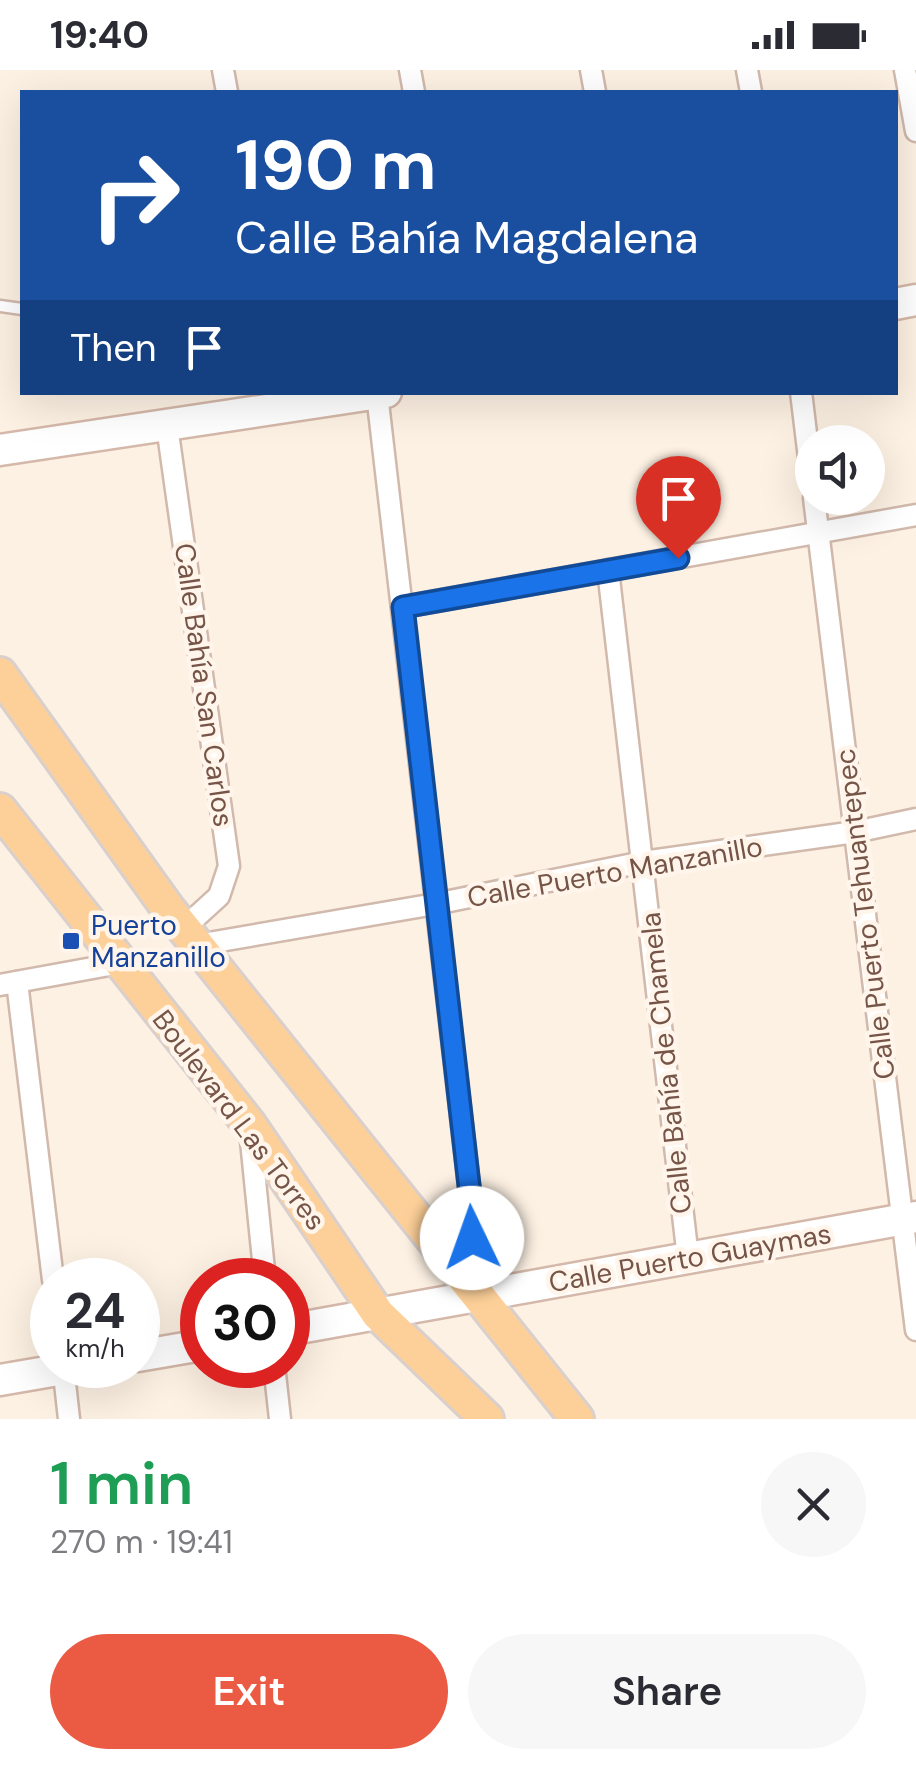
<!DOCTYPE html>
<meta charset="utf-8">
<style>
body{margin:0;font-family:"DM Sans",sans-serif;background:#f7f7f7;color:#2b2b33;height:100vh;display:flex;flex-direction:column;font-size:38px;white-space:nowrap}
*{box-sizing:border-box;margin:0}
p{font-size:32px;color:#7c7c81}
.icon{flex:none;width:55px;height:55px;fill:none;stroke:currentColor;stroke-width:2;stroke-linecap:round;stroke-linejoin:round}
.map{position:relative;height:1349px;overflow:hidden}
.panel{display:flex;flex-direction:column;background:#fff;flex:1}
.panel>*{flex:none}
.top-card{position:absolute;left:20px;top:20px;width:878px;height:305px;border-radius:0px;box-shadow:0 10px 40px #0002;background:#1a4fa0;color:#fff;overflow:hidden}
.controls{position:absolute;left:795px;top:355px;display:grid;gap:20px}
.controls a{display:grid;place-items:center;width:90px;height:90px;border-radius:50%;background:#fff;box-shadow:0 10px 40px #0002;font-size:50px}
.speed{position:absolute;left:30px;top:1188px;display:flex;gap:20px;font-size:50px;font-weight:700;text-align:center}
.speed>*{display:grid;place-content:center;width:130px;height:130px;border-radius:50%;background:#fff;box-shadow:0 10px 40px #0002;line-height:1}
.speed small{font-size:25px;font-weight:400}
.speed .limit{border:15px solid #d22;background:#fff;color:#111}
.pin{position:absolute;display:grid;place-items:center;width:85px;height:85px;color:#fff;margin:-102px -42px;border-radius:50% 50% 50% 0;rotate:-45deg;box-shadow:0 0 10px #0007}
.pin .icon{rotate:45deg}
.me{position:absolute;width:110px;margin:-55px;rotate:357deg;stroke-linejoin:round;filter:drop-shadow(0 0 8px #0008)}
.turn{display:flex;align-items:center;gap:35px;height:210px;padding:0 50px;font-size:45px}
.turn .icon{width:130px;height:130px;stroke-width:2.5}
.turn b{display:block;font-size:70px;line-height:85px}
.then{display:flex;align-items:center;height:95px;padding:0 50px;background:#0003;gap:20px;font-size:38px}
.round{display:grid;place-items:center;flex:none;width:105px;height:105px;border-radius:52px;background:#f7f7f7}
.overview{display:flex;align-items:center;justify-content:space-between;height:170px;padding:0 50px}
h1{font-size:60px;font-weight:600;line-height:75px;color:#1e9e55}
.button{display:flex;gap:20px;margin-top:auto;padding:20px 50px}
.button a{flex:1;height:115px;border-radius:60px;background:#eb5b44;color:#fff;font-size:40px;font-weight:600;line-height:115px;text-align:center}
.button a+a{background:#f7f7f7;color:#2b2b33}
.status{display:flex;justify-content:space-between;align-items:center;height:70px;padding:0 50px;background:#fff;direction:ltr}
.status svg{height:28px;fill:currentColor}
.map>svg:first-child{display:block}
</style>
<div class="status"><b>19:40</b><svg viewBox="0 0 49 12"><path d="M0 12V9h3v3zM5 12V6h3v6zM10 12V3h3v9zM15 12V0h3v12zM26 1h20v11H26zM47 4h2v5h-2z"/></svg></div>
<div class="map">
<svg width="916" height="1349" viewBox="0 0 916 1349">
<rect width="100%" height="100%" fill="#fdf1e3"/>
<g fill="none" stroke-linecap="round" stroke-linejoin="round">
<defs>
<polyline id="lane" points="0,236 22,239"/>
<g id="street">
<polyline points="223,0 227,22"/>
<polyline points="410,0 414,22"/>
<polyline points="591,0 595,22"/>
<polyline points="747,0 751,22"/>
<polyline points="905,0 916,61"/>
<polyline points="801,322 812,413"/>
<polyline points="377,324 474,1159 472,1168 445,1183"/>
<polyline points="167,356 229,796 219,826 184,858"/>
<polyline points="814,428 916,1260"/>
<polyline points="608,500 688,1188"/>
<polyline points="403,537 916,445"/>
<polyline points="197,875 435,834 643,792 855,762 916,749"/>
<polyline points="17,912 53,1210"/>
<polyline points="0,915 120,893"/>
<polyline points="250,1061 265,1210"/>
<polyline points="63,1295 69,1349"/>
<polyline points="274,1295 280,1349"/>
</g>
<g id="secondary">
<polyline points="895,234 916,230"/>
<polyline points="0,380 386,322"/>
<polyline points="288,1260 916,1147"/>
<polyline points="138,1286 202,1275"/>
<polyline points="0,1310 87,1295"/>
</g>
<g id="primary">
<polyline points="0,604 169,840 577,1349"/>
<polyline points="0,740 249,1054 378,1244 487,1349"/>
</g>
</defs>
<!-- lane casing -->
<use href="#lane" stroke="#d1b9ac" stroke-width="15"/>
<!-- street casing -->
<use href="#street" stroke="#d1b9ac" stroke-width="25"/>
<!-- secondary casing -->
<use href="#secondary" stroke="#d4b8a9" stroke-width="35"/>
<!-- primary casing -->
<use href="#primary" stroke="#d9cfcc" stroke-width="38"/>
<!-- lane -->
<use href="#lane" stroke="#fff" stroke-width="10"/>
<!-- street -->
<use href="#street" stroke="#fff" stroke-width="20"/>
<!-- secondary -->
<use href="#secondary" stroke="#fff" stroke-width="30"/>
<!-- primary -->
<use href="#primary" stroke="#fed099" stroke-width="32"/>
</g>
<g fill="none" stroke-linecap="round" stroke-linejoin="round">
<defs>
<polyline id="route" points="472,1168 474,1159 403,537 678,488"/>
</defs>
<!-- route casing -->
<use href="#route" stroke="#114b97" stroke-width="25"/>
<!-- route -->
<use href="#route" stroke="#1a73e8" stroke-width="18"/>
</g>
<!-- markers -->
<rect fill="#1a4fb4" stroke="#fff5ea" stroke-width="4" x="61" y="861" width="20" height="20" rx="5"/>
<g text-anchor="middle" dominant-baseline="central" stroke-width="9" stroke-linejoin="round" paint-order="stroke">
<!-- street labels -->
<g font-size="28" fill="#765548" stroke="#fff5ea">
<text transform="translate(204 615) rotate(82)">Calle Bahía San Carlos</text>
<text transform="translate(615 802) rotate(-10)">Calle Puerto Manzanillo</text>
<text transform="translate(865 844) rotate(-97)">Calle Puerto Tehuantepec</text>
<text transform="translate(666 993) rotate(-96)">Calle Bahía de Chamela</text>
<text transform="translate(239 1050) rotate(53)">Boulevard Las Torres</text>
<text transform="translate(690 1188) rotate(-10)">Calle Puerto Guaymas</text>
</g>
<!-- transit labels -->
<g font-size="28" fill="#164399" stroke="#fff5ea" text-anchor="start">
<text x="91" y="855">Puerto<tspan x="91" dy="32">Manzanillo</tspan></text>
</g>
</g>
</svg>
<div class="controls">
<a><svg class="icon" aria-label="sound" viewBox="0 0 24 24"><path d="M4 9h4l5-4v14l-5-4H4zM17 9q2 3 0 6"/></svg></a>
</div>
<div class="speed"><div>24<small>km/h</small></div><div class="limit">30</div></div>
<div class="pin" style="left:678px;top:488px;background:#d93025"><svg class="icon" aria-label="arrive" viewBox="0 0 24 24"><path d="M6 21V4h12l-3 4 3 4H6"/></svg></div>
<svg class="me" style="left:472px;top:1168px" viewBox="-20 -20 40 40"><circle r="19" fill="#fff"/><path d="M0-13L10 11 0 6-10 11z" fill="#1a73e8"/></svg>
<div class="top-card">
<div class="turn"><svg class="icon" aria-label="right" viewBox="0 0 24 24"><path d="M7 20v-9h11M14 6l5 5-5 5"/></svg><div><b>190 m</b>Calle Bahía Magdalena</div></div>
<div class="then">Then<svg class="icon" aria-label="arrive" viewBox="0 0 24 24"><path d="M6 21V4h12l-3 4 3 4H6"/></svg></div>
</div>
</div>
<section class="panel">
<div class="overview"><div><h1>1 min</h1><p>270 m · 19:41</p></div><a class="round"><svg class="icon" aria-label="close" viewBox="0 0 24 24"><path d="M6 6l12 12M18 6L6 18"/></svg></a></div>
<div class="button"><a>Exit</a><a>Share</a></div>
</section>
